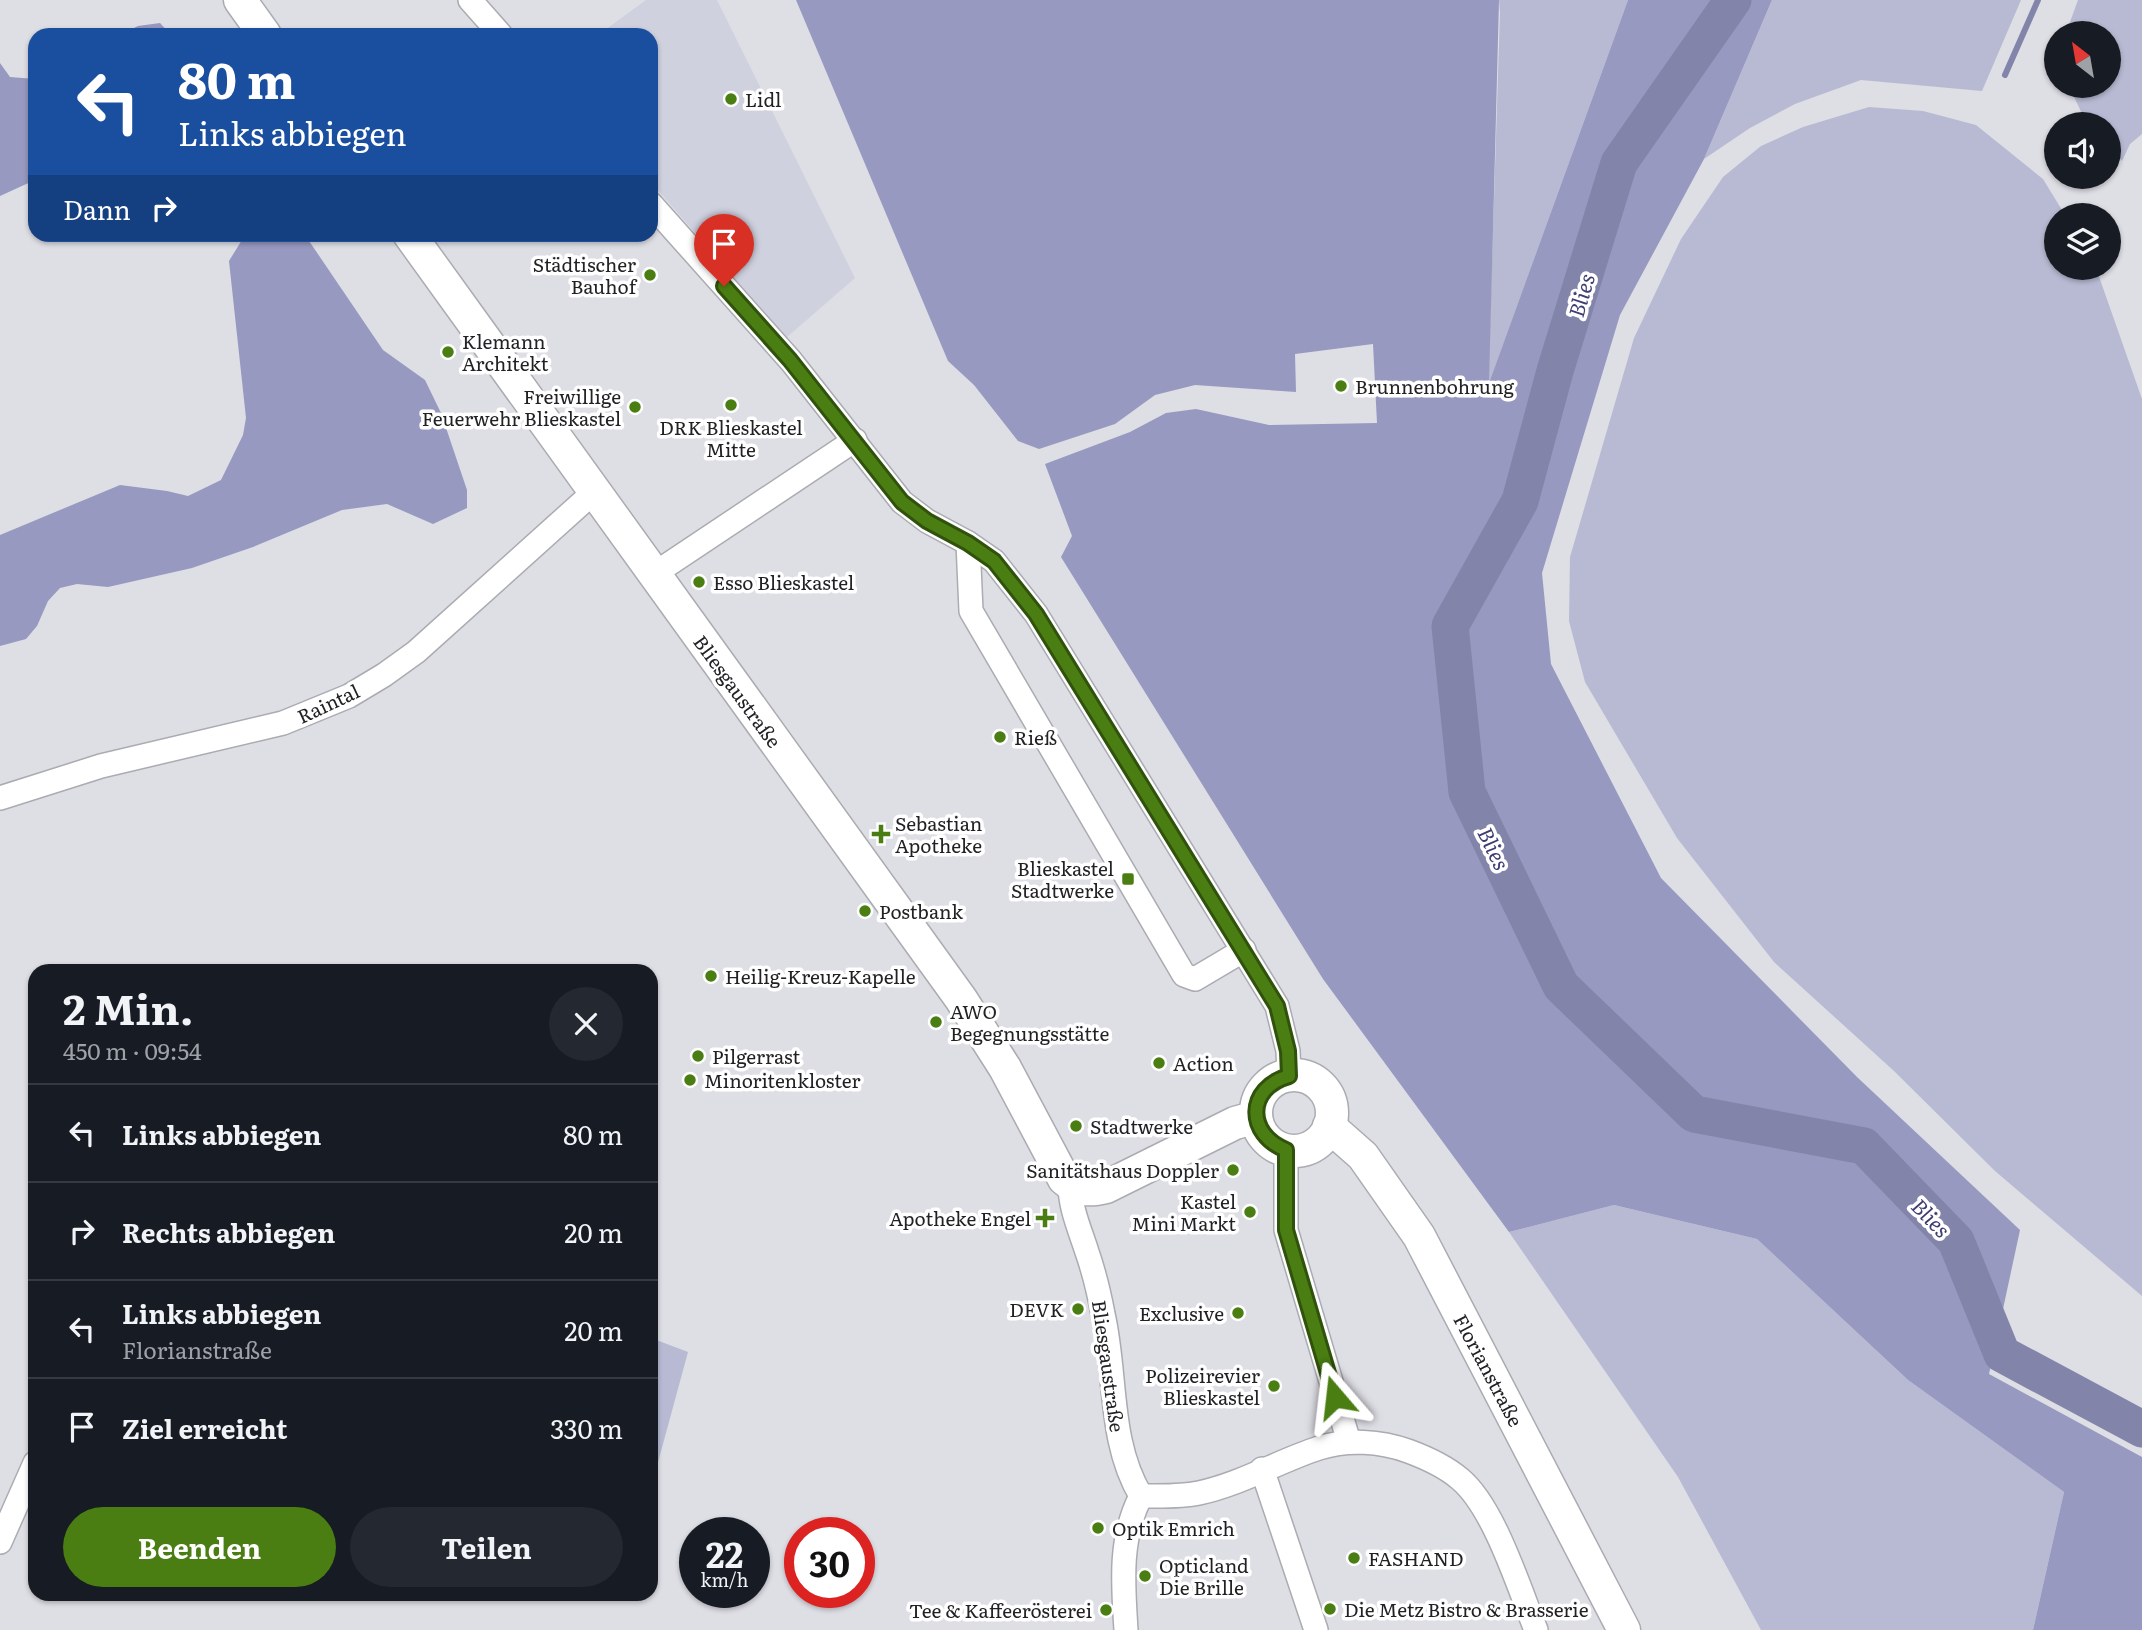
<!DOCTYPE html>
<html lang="de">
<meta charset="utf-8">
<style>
body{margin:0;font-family:Literata,serif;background:#242831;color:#f1f3f6;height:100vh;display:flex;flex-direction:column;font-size:26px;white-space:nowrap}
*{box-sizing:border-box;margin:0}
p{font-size:23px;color:#9ea1a6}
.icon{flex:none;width:38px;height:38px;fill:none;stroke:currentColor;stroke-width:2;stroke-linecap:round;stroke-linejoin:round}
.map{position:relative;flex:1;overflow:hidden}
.drawer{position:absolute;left:28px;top:964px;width:630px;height:637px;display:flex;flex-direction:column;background:#171b24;border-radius:21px;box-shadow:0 2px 5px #0004}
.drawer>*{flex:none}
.top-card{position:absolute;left:28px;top:28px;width:630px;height:214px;border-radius:21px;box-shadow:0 2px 5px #0004;background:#1a4fa0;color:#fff;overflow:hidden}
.needle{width:46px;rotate:329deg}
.controls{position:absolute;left:2044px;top:21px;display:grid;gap:14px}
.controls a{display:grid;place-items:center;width:77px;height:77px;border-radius:50%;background:#171b24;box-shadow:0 2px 5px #0004;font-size:35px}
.speed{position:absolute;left:679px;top:1517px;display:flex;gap:14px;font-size:35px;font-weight:700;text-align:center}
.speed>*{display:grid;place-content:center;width:91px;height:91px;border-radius:50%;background:#171b24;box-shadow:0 2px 5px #0004;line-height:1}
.speed small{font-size:18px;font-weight:400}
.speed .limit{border:10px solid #d22;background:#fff;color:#111}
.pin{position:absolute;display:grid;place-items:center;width:60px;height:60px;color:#fff;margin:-72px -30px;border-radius:50% 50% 50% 0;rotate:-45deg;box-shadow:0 0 7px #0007}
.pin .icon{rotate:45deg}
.me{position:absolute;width:77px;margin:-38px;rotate:343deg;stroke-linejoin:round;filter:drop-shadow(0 0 5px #0008)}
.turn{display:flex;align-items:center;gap:24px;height:147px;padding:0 35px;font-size:32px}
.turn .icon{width:91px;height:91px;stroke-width:2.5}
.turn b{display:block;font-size:49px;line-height:60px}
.then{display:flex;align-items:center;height:66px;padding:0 35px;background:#0003;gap:14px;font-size:26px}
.round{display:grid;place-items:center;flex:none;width:74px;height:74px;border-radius:37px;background:#242831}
.headline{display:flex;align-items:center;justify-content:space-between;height:119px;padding:0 35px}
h1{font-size:42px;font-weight:700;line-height:52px}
.button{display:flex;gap:14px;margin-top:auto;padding:14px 35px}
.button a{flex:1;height:80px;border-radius:42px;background:#4a7e12;color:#fff;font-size:28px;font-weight:700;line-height:80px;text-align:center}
.button a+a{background:#242831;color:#f1f3f6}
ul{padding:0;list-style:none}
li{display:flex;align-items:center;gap:21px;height:98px;padding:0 35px;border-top:2px solid #363941}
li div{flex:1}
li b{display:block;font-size:26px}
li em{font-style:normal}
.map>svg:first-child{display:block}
</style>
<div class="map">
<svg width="2142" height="1630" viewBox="0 0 2142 1630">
<rect width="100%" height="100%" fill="#dedee5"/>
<!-- built -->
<polygon fill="#d0d1df" points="646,0 717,0 855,278 786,338 651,182 651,35 598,35"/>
<!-- green -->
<g fill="#b8bad3">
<polygon points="1499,0 1628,0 1488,386 1500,13"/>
<polygon points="1772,0 2021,0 1982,91 1861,80 1795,104 1750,128 1704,159"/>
<polygon points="2078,0 2142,0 2142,134 2130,144 2122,161 2109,146 2109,124 2090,124 2084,118 2069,86 2109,86 2109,33 2066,33"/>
<polygon points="1869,107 1923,111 1976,125 2043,179 2065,215 2056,215 2056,268 2096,268 2142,399 2142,1296 1995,1171 1894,1071 1774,962 1677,838 1585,682 1569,621 1570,557 1634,338 1681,239 1723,177 1761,146 1803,127"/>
<polygon points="1614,1205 1757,1239 1908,1380 2064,1492 2033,1630 1761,1630 1678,1477 1509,1232"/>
<polygon points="651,1338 688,1352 651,1488"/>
</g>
<!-- forest -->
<g fill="#9799c0">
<polygon points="796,0 1499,0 1489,383 1628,0 1772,0 1704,159 1620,315 1542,573 1551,664 1661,878 1857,1077 2020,1230 1989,1374 2142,1457 2142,1630 2033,1630 2064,1492 1908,1380 1757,1239 1614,1205 1509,1232 1323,979 1061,557 1072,536 1045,464 1130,432 1166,413 1196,409 1269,425 1377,423 1373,344 1295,354 1296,392 1195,385 1155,395 1115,424 1039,449 1018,441 974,385 948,361"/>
<polygon points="160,23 171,35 120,35 138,26"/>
<polygon points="0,63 10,77 35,79 35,180 0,196"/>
<polygon points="245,235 305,235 383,350 425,380 441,413 467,490 467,508 433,524 387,504 342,510 253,547 192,568 108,587 77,584 60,588 48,601 37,626 26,639 0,646 0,535 120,485 167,491 188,496 221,480 243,435 246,418 229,261"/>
</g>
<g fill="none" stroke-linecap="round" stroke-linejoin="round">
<!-- stream -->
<polyline stroke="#8384aa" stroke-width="6" points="2005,75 2038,0"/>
<!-- river -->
<polyline stroke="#8384aa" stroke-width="37" points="1733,0 1619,163 1555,371 1520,501 1450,626 1467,792 1561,986 1694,1114 1864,1146 1956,1241 2002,1354 2142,1429"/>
<defs>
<g id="street">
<polyline points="470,0 501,35"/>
<polyline points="651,204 791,361 902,502 927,521 968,543 994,561 1036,614 1277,1006 1288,1051 1289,1076"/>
<polyline points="968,543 971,611 1184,975 1195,979 1244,950"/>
<polyline points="654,574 855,440"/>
<polyline points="0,798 101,766 283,723 349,696 384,675 416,652 595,491"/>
<polyline points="1286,1150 1286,1230 1349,1442"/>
<path d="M 1070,1185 C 1070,1208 1080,1230 1087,1252 C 1094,1272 1099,1293 1103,1314 C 1117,1375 1108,1441 1141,1496"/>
<polyline points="1262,1469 1316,1630"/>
<path d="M 1141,1496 C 1160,1496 1180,1497 1199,1493 C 1241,1484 1279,1461 1319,1448 C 1348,1439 1380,1441 1408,1451 C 1427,1458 1445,1466 1460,1479 C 1494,1507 1519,1588 1536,1630"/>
<polyline points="0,1542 35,1463"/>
<path d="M 1126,1630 C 1123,1584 1119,1538 1141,1496"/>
</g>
<g id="secondary">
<polyline points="240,0 265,35"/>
<path d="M 409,234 L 961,999 L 1005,1068 L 1064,1179 C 1077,1191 1090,1191 1106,1187 L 1235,1123 L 1256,1117"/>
<circle cx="1294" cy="1113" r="38"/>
<polyline points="1329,1126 1363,1156 1419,1236 1624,1630"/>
</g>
</defs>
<!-- street casing -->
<use href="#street" stroke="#abacb2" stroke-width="26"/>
<!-- secondary casing -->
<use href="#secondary" stroke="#abacb2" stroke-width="35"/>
<!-- street -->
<use href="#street" stroke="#fff" stroke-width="23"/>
<!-- secondary -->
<use href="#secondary" stroke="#fff" stroke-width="32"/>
</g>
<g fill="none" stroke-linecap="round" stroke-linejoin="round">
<defs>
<path id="route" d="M 724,286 L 790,360 L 902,502 L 927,521 L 968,543 L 994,561 L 1036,614 L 1277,1006 L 1288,1051 L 1289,1076 C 1246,1088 1246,1134 1286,1150 L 1286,1230 L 1335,1397"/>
</defs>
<!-- route casing -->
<use href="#route" stroke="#30520c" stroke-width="18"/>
<!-- route -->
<use href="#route" stroke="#4a7e12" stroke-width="12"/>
</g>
<!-- markers -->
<g fill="#4a7e12" stroke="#fff" stroke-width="2.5">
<circle cx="731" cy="99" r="7"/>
<circle cx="650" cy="275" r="7"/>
<circle cx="448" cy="352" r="7"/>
<circle cx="1341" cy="386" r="7"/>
<circle cx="731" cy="405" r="7"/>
<circle cx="635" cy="407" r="7"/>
<circle cx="699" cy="582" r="7"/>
<circle cx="1000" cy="737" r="7"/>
<path d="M877.5 823.5h7v7h7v7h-7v7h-7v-7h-7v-7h7z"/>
<rect x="1121" y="872" width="14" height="14" rx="3.5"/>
<circle cx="865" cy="911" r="7"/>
<circle cx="711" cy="976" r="7"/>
<circle cx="936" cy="1022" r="7"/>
<circle cx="698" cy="1056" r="7"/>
<circle cx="1159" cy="1063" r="7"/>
<circle cx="690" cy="1080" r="7"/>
<circle cx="1076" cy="1126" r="7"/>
<circle cx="1233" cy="1170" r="7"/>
<circle cx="1250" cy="1212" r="7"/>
<path d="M1041.5 1207.5h7v7h7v7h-7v7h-7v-7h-7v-7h7z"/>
<circle cx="1078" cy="1309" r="7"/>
<circle cx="1238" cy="1313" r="7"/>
<circle cx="1274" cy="1386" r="7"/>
<circle cx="1098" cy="1528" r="7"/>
<circle cx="1354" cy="1558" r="7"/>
<circle cx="1145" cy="1576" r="7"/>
<circle cx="1330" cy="1609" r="7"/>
<circle cx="1106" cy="1610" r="7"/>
</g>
<g text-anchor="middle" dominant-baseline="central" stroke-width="7" stroke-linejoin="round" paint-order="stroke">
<!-- poi labels -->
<g font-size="19" fill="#222225" stroke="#fff" text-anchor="start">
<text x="745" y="99">Lidl</text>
<text x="636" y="264" text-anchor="end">Städtischer<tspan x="636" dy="22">Bauhof</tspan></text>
<text x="462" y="341">Klemann<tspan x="462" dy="22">Architekt</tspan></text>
<text x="1355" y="386">Brunnenbohrung</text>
<text x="621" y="396" text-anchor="end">Freiwillige<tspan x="621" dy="22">Feuerwehr Blieskastel</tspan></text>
<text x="731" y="427" text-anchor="middle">DRK Blieskastel<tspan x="731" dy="22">Mitte</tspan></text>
<text x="713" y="582">Esso Blieskastel</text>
<text x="1014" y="737">Rieß</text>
<text x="895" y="823">Sebastian<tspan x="895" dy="22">Apotheke</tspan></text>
<text x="1114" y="868" text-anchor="end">Blieskastel<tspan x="1114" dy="22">Stadtwerke</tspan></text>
<text x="879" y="911">Postbank</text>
<text x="725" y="976">Heilig-Kreuz-Kapelle</text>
<text x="950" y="1011">AWO<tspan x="950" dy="22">Begegnungsstätte</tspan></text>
<text x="712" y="1056">Pilgerrast</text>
<text x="1173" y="1063">Action</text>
<text x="704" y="1080">Minoritenkloster</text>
<text x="1090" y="1126">Stadtwerke</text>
<text x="1219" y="1170" text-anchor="end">Sanitätshaus Doppler</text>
<text x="1236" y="1201" text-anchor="end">Kastel<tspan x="1236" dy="22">Mini Markt</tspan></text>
<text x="1031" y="1218" text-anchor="end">Apotheke Engel</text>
<text x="1064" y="1309" text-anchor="end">DEVK</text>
<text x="1224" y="1313" text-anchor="end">Exclusive</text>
<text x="1260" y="1375" text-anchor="end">Polizeirevier<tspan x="1260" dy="22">Blieskastel</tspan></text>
<text x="1112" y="1528">Optik Emrich</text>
<text x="1368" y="1558">FASHAND</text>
<text x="1159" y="1565">Opticland<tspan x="1159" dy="22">Die Brille</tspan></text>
<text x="1344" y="1609">Die Metz Bistro &amp; Brasserie</text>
<text x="1092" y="1610" text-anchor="end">Tee &amp; Kaffeerösterei</text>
</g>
<!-- street labels -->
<g font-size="19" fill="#222225" stroke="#fff">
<text transform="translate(738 691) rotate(54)">Bliesgaustraße</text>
<text transform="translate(328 703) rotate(-25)">Raintal</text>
<text transform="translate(1109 1366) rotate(82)">Bliesgaustraße</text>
<text transform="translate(1489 1370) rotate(62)">Florianstraße</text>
</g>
<!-- water labels -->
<g font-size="21" font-style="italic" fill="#3e3c71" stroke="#fff">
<text transform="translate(1580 295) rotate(-74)">Blies</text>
<text transform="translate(1495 848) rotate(64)">Blies</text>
<text transform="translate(1932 1217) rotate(46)">Blies</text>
</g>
</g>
</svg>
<div class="controls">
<a><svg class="needle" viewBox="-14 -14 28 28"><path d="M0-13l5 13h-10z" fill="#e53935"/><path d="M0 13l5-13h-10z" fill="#9ea1a6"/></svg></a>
<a><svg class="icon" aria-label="sound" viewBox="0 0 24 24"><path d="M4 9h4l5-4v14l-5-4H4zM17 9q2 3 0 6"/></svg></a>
<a><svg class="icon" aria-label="layers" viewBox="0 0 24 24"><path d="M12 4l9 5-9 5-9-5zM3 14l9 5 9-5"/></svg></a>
</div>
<div class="speed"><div>22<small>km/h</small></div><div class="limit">30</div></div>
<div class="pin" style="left:724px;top:286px;background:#d93025"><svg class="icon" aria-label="arrive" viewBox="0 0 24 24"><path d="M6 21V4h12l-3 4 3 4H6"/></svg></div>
<svg class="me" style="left:1335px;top:1397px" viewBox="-20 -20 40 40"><path d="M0-17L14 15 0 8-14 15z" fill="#4a7e12" stroke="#fff" stroke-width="4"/></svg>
<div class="top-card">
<div class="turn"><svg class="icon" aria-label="left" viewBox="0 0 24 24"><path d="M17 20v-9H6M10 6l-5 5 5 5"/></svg><div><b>80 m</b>Links abbiegen</div></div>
<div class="then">Dann<svg class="icon" aria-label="right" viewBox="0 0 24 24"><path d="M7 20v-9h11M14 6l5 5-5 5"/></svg></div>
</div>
<section class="drawer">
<div class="headline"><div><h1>2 Min.</h1><p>450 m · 09:54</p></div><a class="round"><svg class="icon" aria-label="close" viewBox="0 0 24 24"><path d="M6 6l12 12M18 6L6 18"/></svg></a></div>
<ul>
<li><svg class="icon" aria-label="left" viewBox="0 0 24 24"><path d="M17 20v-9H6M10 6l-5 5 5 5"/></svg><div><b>Links abbiegen</b></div><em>80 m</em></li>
<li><svg class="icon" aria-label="right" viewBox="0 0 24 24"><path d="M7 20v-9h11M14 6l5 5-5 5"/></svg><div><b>Rechts abbiegen</b></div><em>20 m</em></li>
<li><svg class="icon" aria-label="left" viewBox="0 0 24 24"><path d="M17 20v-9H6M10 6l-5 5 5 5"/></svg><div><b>Links abbiegen</b><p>Florianstraße</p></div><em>20 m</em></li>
<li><svg class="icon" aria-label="arrive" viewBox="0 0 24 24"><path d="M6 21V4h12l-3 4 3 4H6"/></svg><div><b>Ziel erreicht</b></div><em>330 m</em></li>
</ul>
<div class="button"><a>Beenden</a><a>Teilen</a></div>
</section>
</div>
